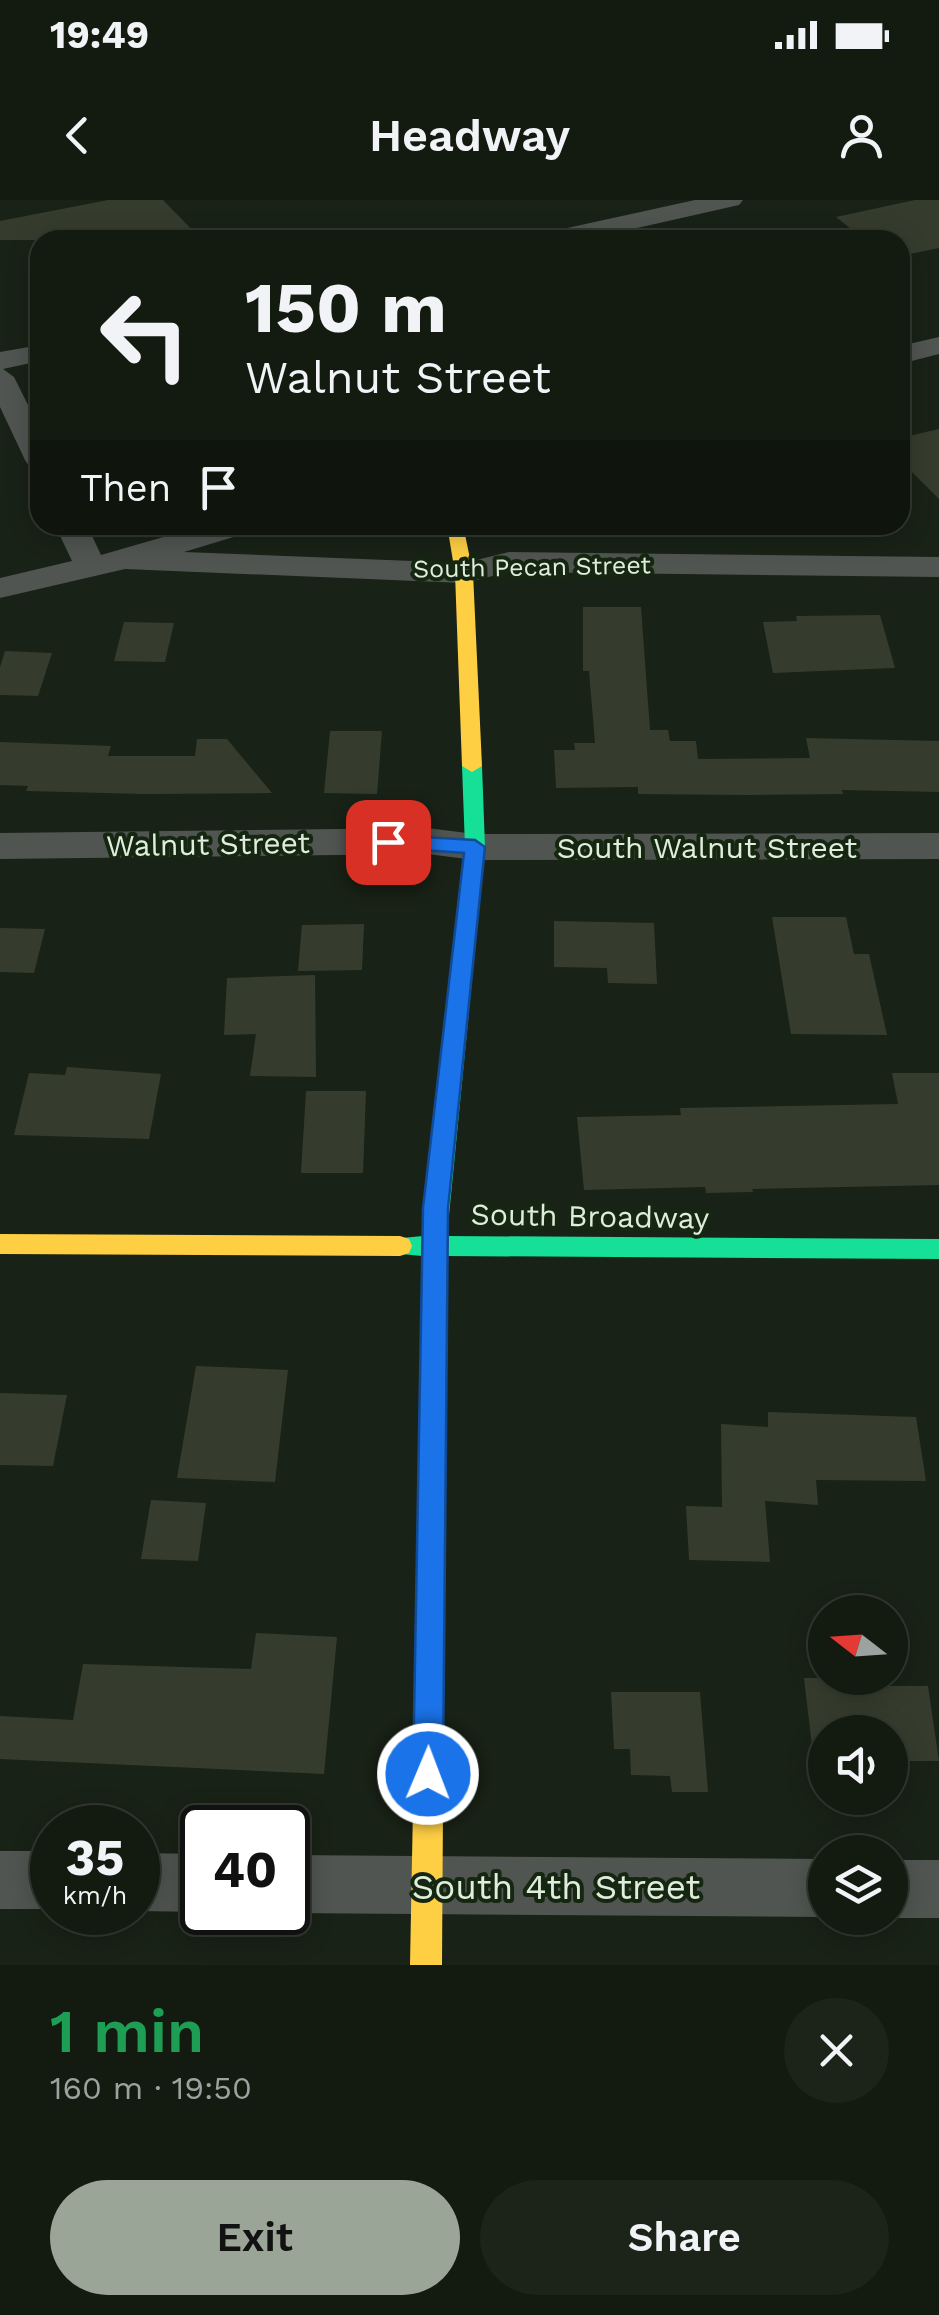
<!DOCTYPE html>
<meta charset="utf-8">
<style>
body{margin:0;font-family:"Work Sans",sans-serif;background:#1c2319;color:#f1f3f6;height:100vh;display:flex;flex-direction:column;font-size:38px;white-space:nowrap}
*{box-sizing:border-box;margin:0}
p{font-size:32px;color:#9da19f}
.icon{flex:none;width:55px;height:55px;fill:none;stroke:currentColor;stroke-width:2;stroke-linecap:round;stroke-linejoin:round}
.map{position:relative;height:1765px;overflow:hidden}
.details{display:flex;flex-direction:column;background:#131a10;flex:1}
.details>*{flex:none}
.banner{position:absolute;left:30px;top:30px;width:880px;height:305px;border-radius:30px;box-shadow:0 5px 25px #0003,0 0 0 2px #323830;background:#131a10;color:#f1f3f6;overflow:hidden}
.needle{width:65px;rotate:287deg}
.tools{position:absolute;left:808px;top:1395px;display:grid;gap:20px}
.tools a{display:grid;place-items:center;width:100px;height:100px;border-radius:50%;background:#131a10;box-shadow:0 5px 25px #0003,0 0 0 2px #323830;font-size:50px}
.speed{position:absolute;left:30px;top:1605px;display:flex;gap:20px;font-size:50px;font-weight:700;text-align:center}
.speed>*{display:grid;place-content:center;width:130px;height:130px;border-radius:50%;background:#131a10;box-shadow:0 5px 25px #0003,0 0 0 2px #323830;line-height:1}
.speed small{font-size:25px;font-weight:400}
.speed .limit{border:5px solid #111;border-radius:15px;background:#fff;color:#111}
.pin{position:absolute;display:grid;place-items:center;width:85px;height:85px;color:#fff;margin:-42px;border-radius:20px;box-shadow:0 5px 15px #0006}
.me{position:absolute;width:110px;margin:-55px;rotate:1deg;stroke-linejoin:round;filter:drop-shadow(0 0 8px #0008)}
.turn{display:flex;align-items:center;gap:35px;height:210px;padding:0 50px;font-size:45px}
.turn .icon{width:130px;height:130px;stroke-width:2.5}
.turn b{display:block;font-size:70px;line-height:85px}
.then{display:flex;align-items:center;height:95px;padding:0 50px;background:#0003;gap:20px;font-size:38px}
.round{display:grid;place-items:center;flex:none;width:105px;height:105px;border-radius:52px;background:#1c2319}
.headline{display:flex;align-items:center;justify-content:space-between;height:170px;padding:0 50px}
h1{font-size:60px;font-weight:600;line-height:75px;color:#1e9e55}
.cta{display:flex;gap:20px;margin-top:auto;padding:20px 50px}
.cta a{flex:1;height:115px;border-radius:60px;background:#9aa597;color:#111;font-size:40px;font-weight:600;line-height:115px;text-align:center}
.cta a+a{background:#1c2319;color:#f1f3f6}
.status{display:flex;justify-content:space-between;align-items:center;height:70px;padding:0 50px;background:#131a10;direction:ltr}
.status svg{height:28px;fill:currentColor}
header{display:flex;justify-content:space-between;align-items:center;height:130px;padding:0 50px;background:#131a10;font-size:45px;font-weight:600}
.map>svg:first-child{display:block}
</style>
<div class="status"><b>19:49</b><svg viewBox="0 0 49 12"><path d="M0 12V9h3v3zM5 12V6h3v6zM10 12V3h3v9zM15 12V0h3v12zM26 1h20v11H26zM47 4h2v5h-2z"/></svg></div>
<header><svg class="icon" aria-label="back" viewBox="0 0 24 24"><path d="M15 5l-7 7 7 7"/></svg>Headway<svg class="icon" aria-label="person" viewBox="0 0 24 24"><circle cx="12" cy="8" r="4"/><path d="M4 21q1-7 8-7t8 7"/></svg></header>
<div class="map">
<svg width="939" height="1765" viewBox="0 0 939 1765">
<rect width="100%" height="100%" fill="#192216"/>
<!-- building -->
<g fill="#363c2d">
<polygon points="108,0 163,0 202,40 0,40 0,21"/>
<polygon points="915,0 939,0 939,48 900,56 900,40 865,40 836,17"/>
<polygon points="939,229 939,299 900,260 900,238"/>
<polygon points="583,407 641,407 650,530 668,530 670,541 696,541 698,559 810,558 806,538 939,541 939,592 842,590 843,594 750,595 638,594 638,587 556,588 554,550 575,550 574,543 595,543 589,471 583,471"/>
<polygon points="880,415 895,468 773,473 763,422 797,421 796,416"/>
<polygon points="124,422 174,423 165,462 114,461"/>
<polygon points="5,451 52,453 38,496 0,495 0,467"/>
<polygon points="330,531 382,531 377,594 324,593"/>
<polygon points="197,539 227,539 272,593 144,594 26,591 28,586 0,585 0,542 111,546 108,556 195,556"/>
<polygon points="772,717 846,717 854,754 869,754 887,835 791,834"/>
<polygon points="554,721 654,723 657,784 608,783 607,768 554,767"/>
<polygon points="364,724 362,770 298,771 302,725"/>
<polygon points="0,728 45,729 34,773 0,772"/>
<polygon points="315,775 316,877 250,876 256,834 224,835 227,778"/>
<polygon points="67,867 161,874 149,939 14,935 29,873 65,875"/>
<polygon points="892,873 939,873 939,985 752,989 753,992 706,993 705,987 584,990 577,917 681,915 680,908 898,904"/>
<polygon points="306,891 366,891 363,973 301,973"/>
<polygon points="196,1166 288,1170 275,1282 177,1278"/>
<polygon points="0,1193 67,1195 53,1266 0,1265"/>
<polygon points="768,1212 916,1217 926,1281 816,1280 818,1305 765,1301 770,1362 689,1360 686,1306 722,1307 721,1224 768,1227"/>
<polygon points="151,1300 206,1303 198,1361 141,1359"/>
<polygon points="256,1433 337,1437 324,1574 0,1559 0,1516 73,1520 83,1464 251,1469"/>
<polygon points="804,1478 852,1478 854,1486 928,1486 939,1561 890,1561 890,1532 825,1532 825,1597 818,1597"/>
<polygon points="611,1492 700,1492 708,1592 672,1592 670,1576 631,1575 630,1549 614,1549"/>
</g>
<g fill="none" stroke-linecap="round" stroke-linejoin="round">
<!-- street -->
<g fill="#505551" fill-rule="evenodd">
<polygon points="695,0 743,0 739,5 584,40 536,40 540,34"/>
<polygon points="939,137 939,154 900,164 900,146"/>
<polygon points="40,145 40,161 3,169 14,177 40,229 40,269 29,266 25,260 0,207 0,152"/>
<polygon points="55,325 87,325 101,355 205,325 255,325 250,332 184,352 464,363 509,352 939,357 939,377 509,372 464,383 125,369 0,398 0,378 72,361"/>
<polygon points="427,628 475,634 939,633 939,659 475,660 427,654 0,659 0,633"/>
<rect x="0" y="1651" width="52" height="58"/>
<polygon points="138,1653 202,1654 202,1712 138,1711"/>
<polygon points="288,1655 825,1659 825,1717 288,1713"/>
<polygon points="890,1660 939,1660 939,1718 889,1718"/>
</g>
<!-- fast -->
<polygon fill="#16e098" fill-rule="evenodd" points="472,560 482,566 485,647 447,1036 939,1039 939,1059 447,1056 445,1290 441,1299 432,1302 423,1299 419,1290 422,1056 391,1053 388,1046 391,1039 423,1036 465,647 462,566"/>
<!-- slow -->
<g fill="#ffcf43" fill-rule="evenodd">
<polygon points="447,325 463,325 473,373 482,566 472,572 462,566 455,373"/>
<polygon points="0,1034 400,1036 409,1039 412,1046 409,1053 400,1056 0,1054"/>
<polygon points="432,1278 441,1281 445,1290 442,1765 410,1765 419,1290 423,1281"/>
</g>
</g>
<!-- route -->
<polygon fill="#1a73e8" stroke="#114b97" stroke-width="2.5" points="388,635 475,640 485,647 448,1008 443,1574 439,1584 428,1588 418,1584 413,1574 423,1008 464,653 381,647 381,637"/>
<g text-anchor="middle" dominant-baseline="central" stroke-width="8" stroke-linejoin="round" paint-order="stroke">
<!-- far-street labels -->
<g font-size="25" fill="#e0ecdd" stroke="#162711">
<text transform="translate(532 367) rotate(-1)">South Pecan Street</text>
</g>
<!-- street labels -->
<g font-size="30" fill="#e0ecdd" stroke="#162711">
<text transform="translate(208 644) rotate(-1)">Walnut Street</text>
<text x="707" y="647">South Walnut Street</text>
<text transform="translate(590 1016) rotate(1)">South Broadway</text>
</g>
<!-- near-street labels -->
<g font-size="35" fill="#e0ecdd" stroke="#162711">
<text x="556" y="1687">South 4th Street</text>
</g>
</g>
</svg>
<div class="tools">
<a><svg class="needle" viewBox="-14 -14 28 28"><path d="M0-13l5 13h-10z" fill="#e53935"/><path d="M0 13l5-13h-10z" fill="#9da19f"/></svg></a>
<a><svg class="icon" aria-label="sound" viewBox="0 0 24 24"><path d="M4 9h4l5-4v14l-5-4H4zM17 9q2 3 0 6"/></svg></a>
<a><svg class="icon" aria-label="layers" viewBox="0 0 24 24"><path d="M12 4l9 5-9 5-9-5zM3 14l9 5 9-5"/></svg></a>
</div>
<div class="speed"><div>35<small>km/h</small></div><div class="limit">40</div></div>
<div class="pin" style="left:388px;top:642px;background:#d93025"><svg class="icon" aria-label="arrive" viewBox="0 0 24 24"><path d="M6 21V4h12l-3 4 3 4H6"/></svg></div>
<svg class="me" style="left:428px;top:1574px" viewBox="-20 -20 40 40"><circle r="17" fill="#1a73e8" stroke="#fff" stroke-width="3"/><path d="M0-11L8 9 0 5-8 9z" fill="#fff"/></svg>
<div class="banner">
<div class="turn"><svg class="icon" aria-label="left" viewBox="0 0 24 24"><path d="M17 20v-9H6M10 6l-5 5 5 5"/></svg><div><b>150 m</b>Walnut Street</div></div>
<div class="then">Then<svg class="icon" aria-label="arrive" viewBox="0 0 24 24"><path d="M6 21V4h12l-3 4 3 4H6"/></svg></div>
</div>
</div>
<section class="details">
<div class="headline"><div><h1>1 min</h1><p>160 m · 19:50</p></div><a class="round"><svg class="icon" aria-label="close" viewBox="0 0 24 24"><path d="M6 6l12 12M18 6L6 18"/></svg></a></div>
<div class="cta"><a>Exit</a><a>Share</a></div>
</section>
